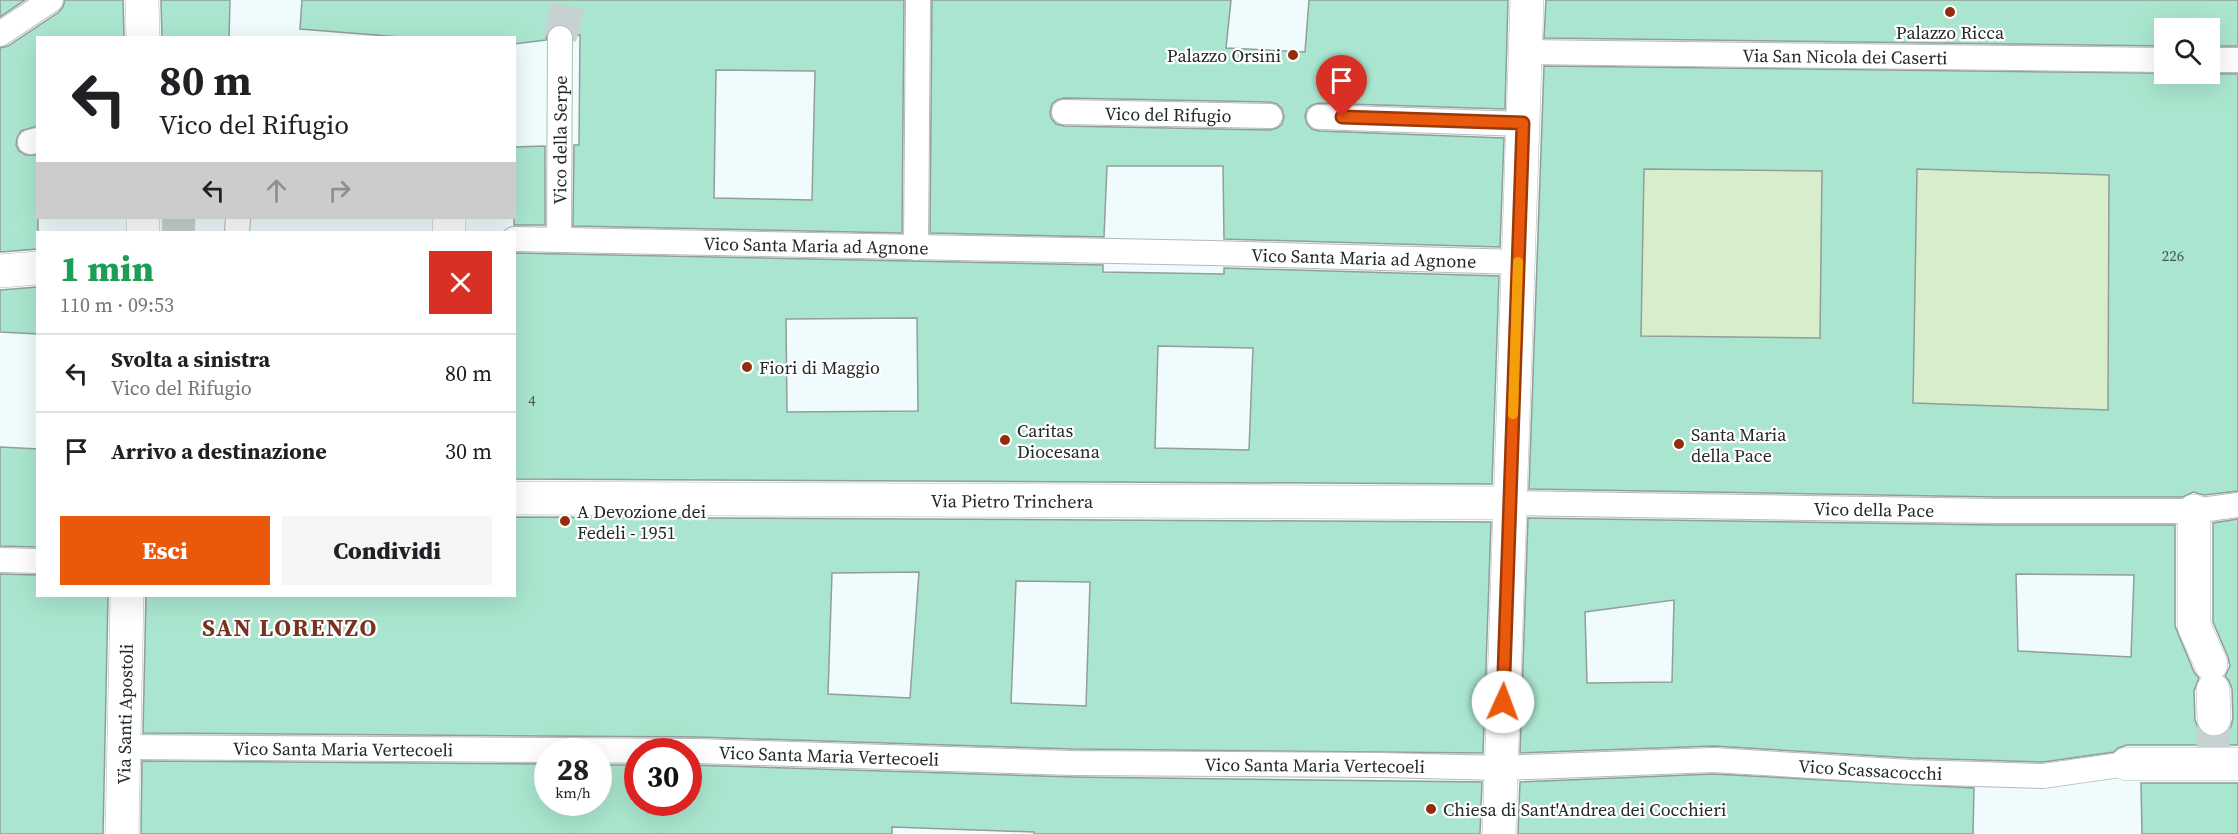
<!DOCTYPE html>
<html lang="it">
<meta charset="utf-8">
<style>
body{margin:0;font-family:"Source Serif 4",serif;background:#f6f6f6;color:#202124;height:100vh;display:flex;flex-direction:column;font-size:22px;white-space:nowrap}
*{box-sizing:border-box;margin:0}
p{font-size:20px;color:#757577}
.icon{flex:none;width:33px;height:33px;fill:none;stroke:currentColor;stroke-width:2;stroke-linecap:round;stroke-linejoin:round}
.map{position:relative;flex:1;overflow:hidden}
.drawer{position:absolute;left:36px;top:231px;width:480px;height:366px;display:flex;flex-direction:column;background:#fff;border-radius:0px;box-shadow:0 6px 24px #0002}
.drawer>*{flex:none}
.guide{position:absolute;left:36px;top:36px;width:480px;height:183px;border-radius:0px;box-shadow:0 6px 24px #0002;background:#fff;color:#202124;overflow:hidden}
.tools{position:absolute;left:2154px;top:18px;display:grid;gap:12px}
.tools a{display:grid;place-items:center;width:66px;height:66px;border-radius:0px;background:#fff;box-shadow:0 6px 24px #0002;font-size:30px}
.speed{position:absolute;left:534px;top:738px;display:flex;gap:12px;font-size:30px;font-weight:700;text-align:center}
.speed>*{display:grid;place-content:center;width:78px;height:78px;border-radius:50%;background:#fff;box-shadow:0 6px 24px #0002;line-height:1}
.speed small{font-size:15px;font-weight:400}
.speed .limit{border:9px solid #d22;background:#fff;color:#111}
.pin{position:absolute;display:grid;place-items:center;width:51px;height:51px;color:#fff;margin:-62px -26px;border-radius:50% 50% 50% 0;rotate:-45deg;box-shadow:0 0 6px #0007}
.pin .icon{rotate:45deg}
.me{position:absolute;width:66px;margin:-33px;rotate:2deg;stroke-linejoin:round;filter:drop-shadow(0 0 4px #0008)}
.turn{display:flex;align-items:center;gap:21px;height:126px;padding:0 24px;font-size:27px}
.turn .icon{width:78px;height:78px;stroke-width:2.5}
.turn b{display:block;font-size:42px;line-height:51px}
.lanes{display:flex;align-items:center;height:57px;padding:0 24px;background:#0003;justify-content:center;gap:30px;direction:ltr}
.lanes .off{opacity:.35}
.round{display:grid;place-items:center;flex:none;width:63px;height:63px;border-radius:0px;background:#f6f6f6}
.headline{display:flex;align-items:center;justify-content:space-between;height:102px;padding:0 24px}
h1{font-size:36px;font-weight:800;line-height:45px;color:#1e9e55}
.cta{display:flex;gap:12px;margin-top:auto;padding:12px 24px}
.cta a{flex:1;height:69px;border-radius:0px;background:#ea580c;color:#fff;font-size:24px;font-weight:800;line-height:69px;text-align:center}
.cta a+a{background:#f6f6f6;color:#202124}
ul{padding:0;list-style:none}
li{display:flex;align-items:center;gap:18px;height:78px;padding:0 24px;border-top:2px solid #e0e0e0}
li div{flex:1}
li b{display:block;font-size:22px}
li em{font-style:normal}
.map>svg:first-child{display:block}
</style>
<div class="map">
<svg width="2238" height="834" viewBox="0 0 2238 834">
<rect width="100%" height="100%" fill="#effbfc"/>
<!-- green -->
<g fill="#d7edcc">
<polygon points="1644,169 1822,171 1820,338 1641,336"/>
<polygon points="1917,169 2109,175 2108,410 1913,403"/>
</g>
<!-- building -->
<g fill="#aae6cf" stroke="#939d99" stroke-width="1.5" fill-rule="evenodd">
<polygon points="0,0 25,0 0,17"/>
<polygon points="65,0 123,0 124,38 38,38 38,126 21,131 17,138 16,145 19,151 26,155 38,155 38,249 0,252 0,48 8,46 59,12 63,7"/>
<polygon points="161,0 230,0 229,38 162,38"/>
<path d="M 302,0 L 904,0 L 902,233 L 573,226 L 574,145 L 579,145 L 580,35 L 574,36 L 568,26 L 561,24 L 553,25 L 548,30 L 546,40 L 514,44 L 514,38 L 413,38 L 300,29 ZM 716,70 L 815,71 L 812,200 L 714,198 Z"/>
<path d="M 932,0 L 1231,0 L 1226,48 L 1305,52 L 1309,0 L 1508,0 L 1505,109 L 1319,103 L 1312,105 L 1307,109 L 1305,116 L 1307,124 L 1312,129 L 1319,131 L 1504,138 L 1500,247 L 1224,239 L 1223,166 L 1107,166 L 1104,237 L 930,233 ZM 1064,98 L 1270,102 L 1277,104 L 1282,109 L 1284,117 L 1282,124 L 1277,128 L 1270,130 L 1064,126 L 1056,124 L 1051,118 L 1050,112 L 1052,104 L 1057,100 Z"/>
<polygon points="1546,0 2238,0 2238,46 2210,46 2210,28 2164,28 2164,46 1544,38"/>
<path d="M 1544,66 L 2238,74 L 2238,491 L 2204,495 L 2193,492 L 2183,497 L 1996,497 L 1529,489 ZM 1644,169 L 1822,171 L 1820,338 L 1641,336 ZM 1917,169 L 2109,175 L 2108,410 L 1913,403 Z"/>
<polygon points="545,146 545,225 514,225 514,147"/>
<path d="M 514,253 L 1103,265 L 1103,272 L 1224,274 L 1224,268 L 1499,276 L 1492,484 L 514,479 ZM 917,318 L 918,411 L 787,412 L 786,319 ZM 1158,346 L 1253,348 L 1249,450 L 1155,448 Z"/>
<polygon points="38,287 38,334 0,332 0,290"/>
<polygon points="0,447 38,449 38,547 0,546"/>
<path d="M 514,517 L 1491,522 L 1483,753 L 1073,749 L 697,737 L 143,733 L 146,596 L 514,596 ZM 919,572 L 910,698 L 828,694 L 832,573 ZM 1016,581 L 1090,582 L 1086,706 L 1011,703 Z"/>
<path d="M 1528,518 L 1996,525 L 2175,525 L 2175,626 L 2194,672 L 2199,678 L 2194,691 L 2195,720 L 2198,728 L 2205,735 L 2214,738 L 2224,735 L 2231,727 L 2233,718 L 2232,689 L 2229,681 L 2225,676 L 2230,666 L 2228,657 L 2213,622 L 2213,523 L 2238,519 L 2238,745 L 2127,745 L 2118,748 L 2114,752 L 2043,762 L 1912,758 L 1714,746 L 1520,753 ZM 2016,574 L 2134,575 L 2131,657 L 2018,651 ZM 1674,600 L 1672,682 L 1587,683 L 1585,612 Z"/>
<polygon points="0,574 38,575 38,596 108,596 103,834 0,834"/>
<polygon points="142,761 548,764 548,802 598,802 598,765 638,765 638,802 688,802 688,765 1073,777 1482,782 1480,834 1034,834 1034,832 892,827 892,834 141,834"/>
<polygon points="1713,774 1974,788 1973,834 1518,834 1520,782"/>
<polygon points="2141,783 2238,783 2238,834 2142,834"/>
</g>
<g fill="none" stroke-linecap="round" stroke-linejoin="round">
<!-- pedestrian-tunnel -->
<g stroke="#c6d1d2" stroke-width="33" stroke-dasharray="33 16" stroke-linecap="butt">
<polyline points="560,38 569,0"/>
<polyline points="162,231 209,232"/>
<polyline points="2213,751 2214,719"/>
</g>
<defs>
<g id="service">
<polyline points="0,34 51,0"/>
<path id="s1" d="M 1525,52 L 2164,60"/>
<polyline points="2210,60 2238,60"/>
<path id="s2" d="M 1064,112 L 1270,116"/>
<polyline points="1319,117 1523,124"/>
<polyline points="30,142 38,140"/>
<polyline points="237,232 238,218"/>
<path id="s3" d="M 514,239 L 1211,253 L 1518,262"/>
<path id="s4" d="M 559,240 L 560,38"/>
<polyline points="916,248 918,0"/>
<path id="s5" d="M 1510,503 L 1996,511 L 2194,511 L 2238,505"/>
<polyline points="0,560 38,561"/>
<path id="s6" d="M 123,747 L 697,751 L 1073,763 L 1380,765 L 1501,768 L 1713,760 L 1911,772 L 2043,776 L 2127,764"/>
</g>
<g id="pedestrian">
<polyline points="449,218 449,232"/>
<polyline points="0,271 38,268"/>
<polyline points="2194,511 2194,626 2211,664"/>
<polyline points="2213,690 2214,719"/>
<polyline points="2127,764 2238,764"/>
</g>
<g id="minor">
<polyline points="142,0 143,38"/>
<polyline points="143,232 143,218"/>
<path id="s7" d="M 514,498 L 1510,503"/>
<path id="s8" d="M 122,834 L 127,596"/>
<polyline points="1499,834 1527,0"/>
</g>
</defs>
<!-- service casing -->
<use href="#service" stroke="#b1bcbd" stroke-width="26"/>
<!-- pedestrian casing -->
<use href="#pedestrian" stroke="#b1bcbd" stroke-width="34"/>
<!-- minor casing -->
<use href="#minor" stroke="#b1bcbd" stroke-width="34"/>
<!-- service -->
<use href="#service" stroke="#fff" stroke-width="24"/>
<!-- pedestrian -->
<use href="#pedestrian" stroke="#fff" stroke-width="33"/>
<!-- minor -->
<use href="#minor" stroke="#fff" stroke-width="33"/>
</g>
<g fill="none" stroke-linecap="round" stroke-linejoin="round">
<defs>
<polyline id="route" points="1342,117 1523,123 1503,702"/>
</defs>
<!-- route casing -->
<use href="#route" stroke="#983908" stroke-width="15"/>
<!-- route -->
<use href="#route" stroke="#ea580c" stroke-width="10"/>
<!-- slow -->
<polyline stroke="#f59e0b" stroke-width="10" points="1513,414 1518,262"/>
</g>
<!-- markers -->
<g fill="#942d0c" stroke="#fff" stroke-width="2">
<circle cx="1950" cy="12" r="6"/>
<circle cx="1293" cy="55" r="6"/>
<circle cx="747" cy="367" r="6"/>
<circle cx="1005" cy="440" r="6"/>
<circle cx="1679" cy="444" r="6"/>
<circle cx="565" cy="521" r="6"/>
<circle cx="1431" cy="809" r="6"/>
</g>
<g text-anchor="middle" dominant-baseline="central" stroke-width="4.5" stroke-linejoin="round" paint-order="stroke">
<!-- number labels -->
<g font-size="15" fill="#465852">
<text x="2173" y="255">226</text>
<text x="532" y="400">4</text>
</g>
<!-- poi labels -->
<g font-size="18" fill="#242828" stroke="#fff" text-anchor="start">
<text x="1950" y="32" text-anchor="middle">Palazzo Ricca</text>
<text x="1281" y="55" text-anchor="end">Palazzo Orsini</text>
<text x="759" y="367">Fiori di Maggio</text>
<text x="1017" y="430">Caritas<tspan x="1017" dy="21">Diocesana</tspan></text>
<text x="1691" y="434">Santa Maria<tspan x="1691" dy="21">della Pace</tspan></text>
<text x="577" y="511">A Devozione dei<tspan x="577" dy="21">Fedeli - 1951</tspan></text>
<text x="1443" y="809">Chiesa di Sant'Andrea dei Cocchieri</text>
</g>
<!-- street labels -->
<g font-size="18" fill="#242828" stroke="#fff">
<text stroke="none"><textPath href="#s1" startOffset="320">Via San Nicola dei Caserti</textPath></text>
<text stroke="none"><textPath href="#s2" startOffset="104">Vico del Rifugio</textPath></text>
<text stroke="none"><textPath href="#s4" startOffset="100">Vico della Serpe</textPath></text>
<text stroke="none"><textPath href="#s3" startOffset="302">Vico Santa Maria ad Agnone</textPath></text>
<text stroke="none"><textPath href="#s3" startOffset="850">Vico Santa Maria ad Agnone</textPath></text>
<text stroke="none"><textPath href="#s7" startOffset="498">Via Pietro Trinchera</textPath></text>
<text stroke="none"><textPath href="#s5" startOffset="364">Vico della Pace</textPath></text>
<text stroke="none"><textPath href="#s8" startOffset="120">Via Santi Apostoli</textPath></text>
<text stroke="none"><textPath href="#s6" startOffset="220">Vico Santa Maria Vertecoeli</textPath></text>
<text stroke="none"><textPath href="#s6" startOffset="706">Vico Santa Maria Vertecoeli</textPath></text>
<text stroke="none"><textPath href="#s6" startOffset="1192">Vico Santa Maria Vertecoeli</textPath></text>
<text stroke="none"><textPath href="#s6" startOffset="1748">Vico Scassacocchi</textPath></text>
</g>
<!-- district labels -->
<g font-size="24" font-weight="bold" letter-spacing="1.5" fill="#773320" stroke="#fff">
<text x="290" y="627">SAN LORENZO</text>
</g>
</g>
</svg>
<div class="tools">
<a><svg class="icon" aria-label="search" viewBox="0 0 24 24"><circle cx="10" cy="10" r="6"/><path d="M15 15l6 6"/></svg></a>
</div>
<div class="speed"><div>28<small>km/h</small></div><div class="limit">30</div></div>
<div class="pin" style="left:1342px;top:117px;background:#d93025"><svg class="icon" aria-label="arrive" viewBox="0 0 24 24"><path d="M6 21V4h12l-3 4 3 4H6"/></svg></div>
<svg class="me" style="left:1503px;top:702px" viewBox="-20 -20 40 40"><circle r="19" fill="#fff"/><path d="M0-13L10 11 0 6-10 11z" fill="#ea580c"/></svg>
<div class="guide">
<div class="turn"><svg class="icon" aria-label="left" viewBox="0 0 24 24"><path d="M17 20v-9H6M10 6l-5 5 5 5"/></svg><div><b>80 m</b>Vico del Rifugio</div></div>
<div class="lanes"><svg class="icon" aria-label="left" viewBox="0 0 24 24"><path d="M17 20v-9H6M10 6l-5 5 5 5"/></svg><svg class="icon off" aria-label="ahead" viewBox="0 0 24 24"><path d="M12 20V5M6 11l6-6 6 6"/></svg><svg class="icon off" aria-label="right" viewBox="0 0 24 24"><path d="M7 20v-9h11M14 6l5 5-5 5"/></svg></div>
</div>
<section class="drawer">
<div class="headline"><div><h1>1 min</h1><p>110 m · 09:53</p></div><a class="round" style="background:#d93025;color:#fff"><svg class="icon" aria-label="close" viewBox="0 0 24 24"><path d="M6 6l12 12M18 6L6 18"/></svg></a></div>
<ul>
<li><svg class="icon" aria-label="left" viewBox="0 0 24 24"><path d="M17 20v-9H6M10 6l-5 5 5 5"/></svg><div><b>Svolta a sinistra</b><p>Vico del Rifugio</p></div><em>80 m</em></li>
<li><svg class="icon" aria-label="arrive" viewBox="0 0 24 24"><path d="M6 21V4h12l-3 4 3 4H6"/></svg><div><b>Arrivo a destinazione</b></div><em>30 m</em></li>
</ul>
<div class="cta"><a>Esci</a><a>Condividi</a></div>
</section>
</div>
